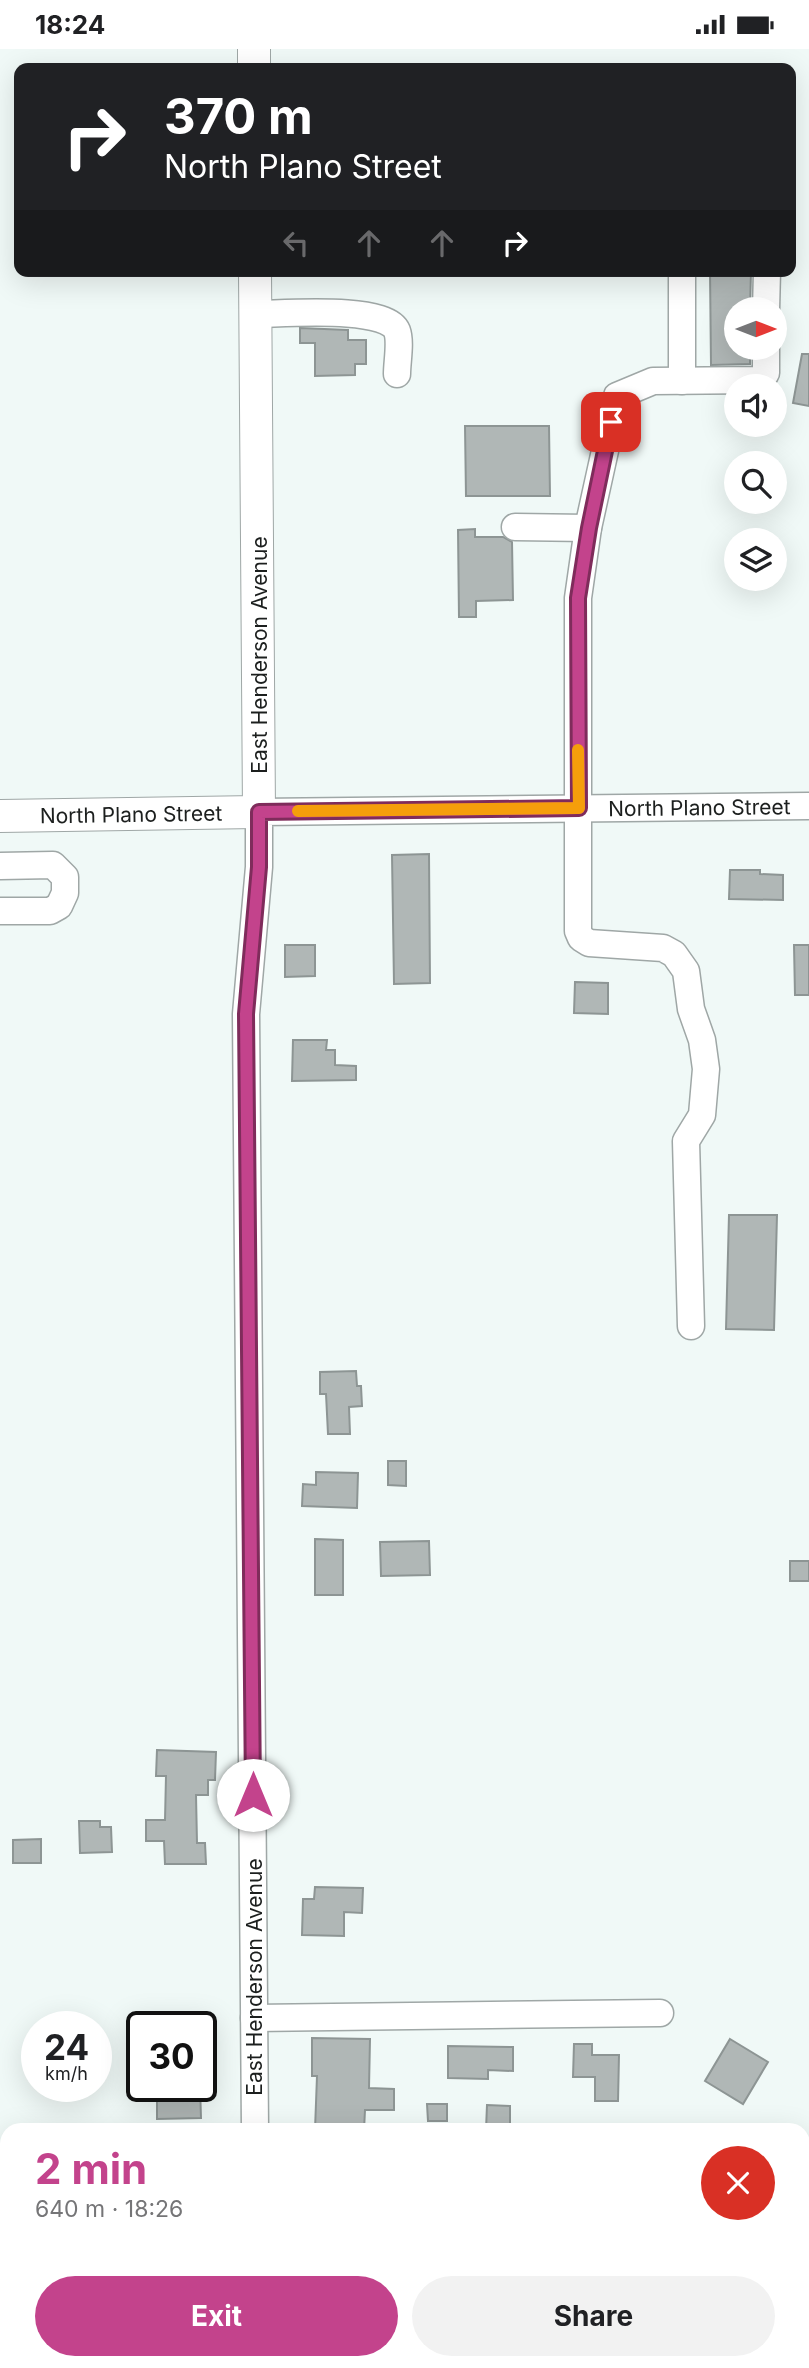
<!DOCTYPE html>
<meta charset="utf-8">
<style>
body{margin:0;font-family:Inter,sans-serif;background:#f2f2f2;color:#202124;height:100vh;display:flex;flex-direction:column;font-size:26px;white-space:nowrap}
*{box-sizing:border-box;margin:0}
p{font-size:23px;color:#757577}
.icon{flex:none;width:38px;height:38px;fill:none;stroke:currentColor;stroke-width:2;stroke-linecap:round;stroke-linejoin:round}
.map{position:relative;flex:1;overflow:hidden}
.panel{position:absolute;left:0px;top:2074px;width:810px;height:247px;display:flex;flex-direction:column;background:#fff;border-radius:21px 21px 0 0;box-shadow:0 7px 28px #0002}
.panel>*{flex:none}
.hud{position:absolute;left:14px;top:14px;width:782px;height:214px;border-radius:14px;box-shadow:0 7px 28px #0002;background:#202124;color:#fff;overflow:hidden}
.needle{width:46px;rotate:90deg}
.controls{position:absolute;left:724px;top:248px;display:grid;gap:14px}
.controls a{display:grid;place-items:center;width:63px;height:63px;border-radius:50%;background:#fff;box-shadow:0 7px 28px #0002;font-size:35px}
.speed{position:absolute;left:21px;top:1962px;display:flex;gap:14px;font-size:35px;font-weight:700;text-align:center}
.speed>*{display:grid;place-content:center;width:91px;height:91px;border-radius:50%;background:#fff;box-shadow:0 7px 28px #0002;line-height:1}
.speed small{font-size:18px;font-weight:400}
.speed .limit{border:4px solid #111;border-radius:10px;background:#fff;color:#111}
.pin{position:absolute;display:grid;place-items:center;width:60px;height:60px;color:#fff;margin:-30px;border-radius:14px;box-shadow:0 4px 10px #0006}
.me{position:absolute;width:77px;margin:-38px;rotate:0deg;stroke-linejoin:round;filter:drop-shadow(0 0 5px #0008)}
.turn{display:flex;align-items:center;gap:24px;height:147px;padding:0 35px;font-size:32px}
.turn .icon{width:91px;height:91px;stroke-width:2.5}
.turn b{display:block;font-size:49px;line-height:60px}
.lanes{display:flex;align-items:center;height:66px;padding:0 35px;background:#0003;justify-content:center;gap:35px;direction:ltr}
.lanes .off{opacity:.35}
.round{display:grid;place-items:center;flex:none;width:74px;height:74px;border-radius:37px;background:#f2f2f2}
.summary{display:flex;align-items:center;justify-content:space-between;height:119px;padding:0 35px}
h1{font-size:42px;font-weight:700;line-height:52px;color:#c3438c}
.action{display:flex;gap:14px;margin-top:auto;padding:14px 35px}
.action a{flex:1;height:80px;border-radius:42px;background:#c3438c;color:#fff;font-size:28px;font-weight:700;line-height:80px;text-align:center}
.action a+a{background:#f2f2f2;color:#202124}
.status{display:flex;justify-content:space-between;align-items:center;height:49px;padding:0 35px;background:#fff;direction:ltr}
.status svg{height:19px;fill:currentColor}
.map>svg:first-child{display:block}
</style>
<div class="status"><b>18:24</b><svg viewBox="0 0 49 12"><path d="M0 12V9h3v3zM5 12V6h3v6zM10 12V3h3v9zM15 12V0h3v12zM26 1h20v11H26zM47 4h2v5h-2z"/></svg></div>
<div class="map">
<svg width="809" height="2319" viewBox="0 0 809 2319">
<rect width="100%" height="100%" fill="#f0f9f7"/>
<!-- building -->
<g fill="#b0b7b6" stroke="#8d9594" stroke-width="2">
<polygon points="710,222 751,222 750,261 737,261 737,299 750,299 750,315 711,316"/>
<polygon points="300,279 348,281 348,291 366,291 366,315 355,315 355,326 315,327 315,294 300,294"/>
<polygon points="802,305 809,305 809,357 793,354"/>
<polygon points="465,377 549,377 550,447 466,447"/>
<polygon points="475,480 475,488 503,488 512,493 513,551 476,552 476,568 459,568 458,481"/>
<polygon points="429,805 430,934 394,935 392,806"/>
<polygon points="730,821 760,821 760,825 783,826 783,851 729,850"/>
<polygon points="285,896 315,896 315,927 285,928"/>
<polygon points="794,896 809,896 809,946 795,946"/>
<polygon points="575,933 608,934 608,965 574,964"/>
<polygon points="293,991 327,991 326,1001 335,1001 335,1016 356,1017 356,1031 292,1032"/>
<polygon points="729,1166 777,1166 774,1281 726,1280"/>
<polygon points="356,1322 357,1337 361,1337 362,1357 349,1358 350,1385 328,1385 326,1345 320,1345 320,1323"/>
<polygon points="388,1412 406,1412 406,1437 388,1436"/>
<polygon points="316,1423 358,1424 357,1459 302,1457 303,1435 316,1436"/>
<polygon points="315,1490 343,1491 343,1546 315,1546"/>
<polygon points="429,1492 430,1526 381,1527 380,1493"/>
<rect x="790" y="1512" width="19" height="20"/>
<polygon points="157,1701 216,1703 215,1731 208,1731 208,1746 196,1746 197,1794 205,1794 206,1815 165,1815 164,1792 146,1792 146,1771 165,1771 166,1727 156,1727"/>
<polygon points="79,1772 100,1772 100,1778 111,1778 112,1803 80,1804"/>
<polygon points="41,1790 41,1814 13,1814 13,1791"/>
<polygon points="315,1838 363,1839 362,1864 344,1863 344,1887 302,1886 303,1850 314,1850"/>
<polygon points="312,1989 370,1990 369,2039 394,2040 394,2061 365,2061 364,2081 315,2081 317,2027 312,2027"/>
<polygon points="730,1990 768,2013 743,2055 705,2032"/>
<polygon points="574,1995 592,1995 592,2006 619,2006 618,2052 595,2052 595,2028 573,2028"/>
<polygon points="448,1997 513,1998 513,2022 488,2021 488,2030 448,2029"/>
<polygon points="166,2037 200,2037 201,2069 157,2070 157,2047 166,2047"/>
<polygon points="427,2055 447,2055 447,2072 428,2072"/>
<polygon points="487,2056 510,2057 510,2081 486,2081"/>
</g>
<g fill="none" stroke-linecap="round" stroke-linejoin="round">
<defs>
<g id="minor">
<polyline points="682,222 682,332"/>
<polyline points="766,261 767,222"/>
<path d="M 256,265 C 282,265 387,256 397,282 C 401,293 397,313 397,325"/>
<polyline points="515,478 588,479"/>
<polyline points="0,817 53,816 65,828 65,844 59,857 50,862 0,862"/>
<polyline points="691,1277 686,1092 702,1066 706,1020 702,991 691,960 686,922 674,905 663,899 589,894 581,889 578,882 578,549 588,479 617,347 653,332 761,331 766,324 766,299"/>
<polyline points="254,1969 660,1964"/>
<path id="s1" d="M 255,2081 L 246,965 L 259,818 L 259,763 L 809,757"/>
<polyline points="257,2314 257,2319"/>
<polyline points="317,2314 397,2319"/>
</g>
<g id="major">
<polyline points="254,0 254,19"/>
<path id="s2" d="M 0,767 L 259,763 L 255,222"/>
</g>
</defs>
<!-- minor casing -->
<use href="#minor" stroke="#9fa7a6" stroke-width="29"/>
<!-- major casing -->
<use href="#major" stroke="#9fa7a6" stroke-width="34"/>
<!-- minor -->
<use href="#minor" stroke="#fff" stroke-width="26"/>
<!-- major -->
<use href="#major" stroke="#fff" stroke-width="32"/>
</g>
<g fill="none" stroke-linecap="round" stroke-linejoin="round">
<defs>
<polyline id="route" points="253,1746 246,965 259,818 259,763 579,759 578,549 589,479 611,373"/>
</defs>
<!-- route casing -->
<use href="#route" stroke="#7f2c5b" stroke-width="18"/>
<!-- route -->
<use href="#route" stroke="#c3438c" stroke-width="12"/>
<!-- slow -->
<polyline stroke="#f59e0b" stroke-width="12" points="298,762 579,759 578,701"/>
</g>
<g text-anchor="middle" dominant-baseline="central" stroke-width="6" stroke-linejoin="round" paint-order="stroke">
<!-- street labels -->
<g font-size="21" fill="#1c1f1e" stroke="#fff">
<text transform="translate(259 606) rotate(-90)">East Henderson Avenue</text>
<text stroke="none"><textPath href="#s1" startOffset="1759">North Plano Street</textPath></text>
<text stroke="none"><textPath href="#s2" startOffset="131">North Plano Street</textPath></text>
<text transform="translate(254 1928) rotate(-90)">East Henderson Avenue</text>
</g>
</g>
</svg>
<div class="controls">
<a><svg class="needle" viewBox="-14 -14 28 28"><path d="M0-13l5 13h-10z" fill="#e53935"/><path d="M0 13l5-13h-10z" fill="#757577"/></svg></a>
<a><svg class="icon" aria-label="sound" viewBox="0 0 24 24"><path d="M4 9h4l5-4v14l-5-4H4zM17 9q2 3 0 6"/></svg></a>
<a><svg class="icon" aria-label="search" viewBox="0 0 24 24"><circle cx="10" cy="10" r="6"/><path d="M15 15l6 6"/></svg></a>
<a><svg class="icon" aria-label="layers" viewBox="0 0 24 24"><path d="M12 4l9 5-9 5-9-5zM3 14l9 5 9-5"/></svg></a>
</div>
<div class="speed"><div>24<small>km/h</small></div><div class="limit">30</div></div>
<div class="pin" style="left:611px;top:373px;background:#d93025"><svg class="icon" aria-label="arrive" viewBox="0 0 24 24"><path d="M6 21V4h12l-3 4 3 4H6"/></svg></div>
<svg class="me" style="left:253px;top:1746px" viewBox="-20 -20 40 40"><circle r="19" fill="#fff"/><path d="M0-13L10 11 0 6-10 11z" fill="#c3438c"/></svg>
<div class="hud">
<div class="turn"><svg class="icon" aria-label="right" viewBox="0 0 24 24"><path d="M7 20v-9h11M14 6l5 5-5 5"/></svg><div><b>370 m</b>North Plano Street</div></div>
<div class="lanes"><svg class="icon off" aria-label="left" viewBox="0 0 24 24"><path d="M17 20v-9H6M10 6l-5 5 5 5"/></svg><svg class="icon off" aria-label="ahead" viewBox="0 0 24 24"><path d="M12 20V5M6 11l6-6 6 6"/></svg><svg class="icon off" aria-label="ahead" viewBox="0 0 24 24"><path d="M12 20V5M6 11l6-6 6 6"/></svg><svg class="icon" aria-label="right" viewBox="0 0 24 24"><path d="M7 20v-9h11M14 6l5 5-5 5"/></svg></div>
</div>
<section class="panel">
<div class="summary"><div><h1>2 min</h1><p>640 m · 18:26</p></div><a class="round" style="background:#d93025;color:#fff"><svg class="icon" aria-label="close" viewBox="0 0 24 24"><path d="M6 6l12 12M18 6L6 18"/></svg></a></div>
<div class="action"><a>Exit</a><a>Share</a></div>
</section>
</div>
